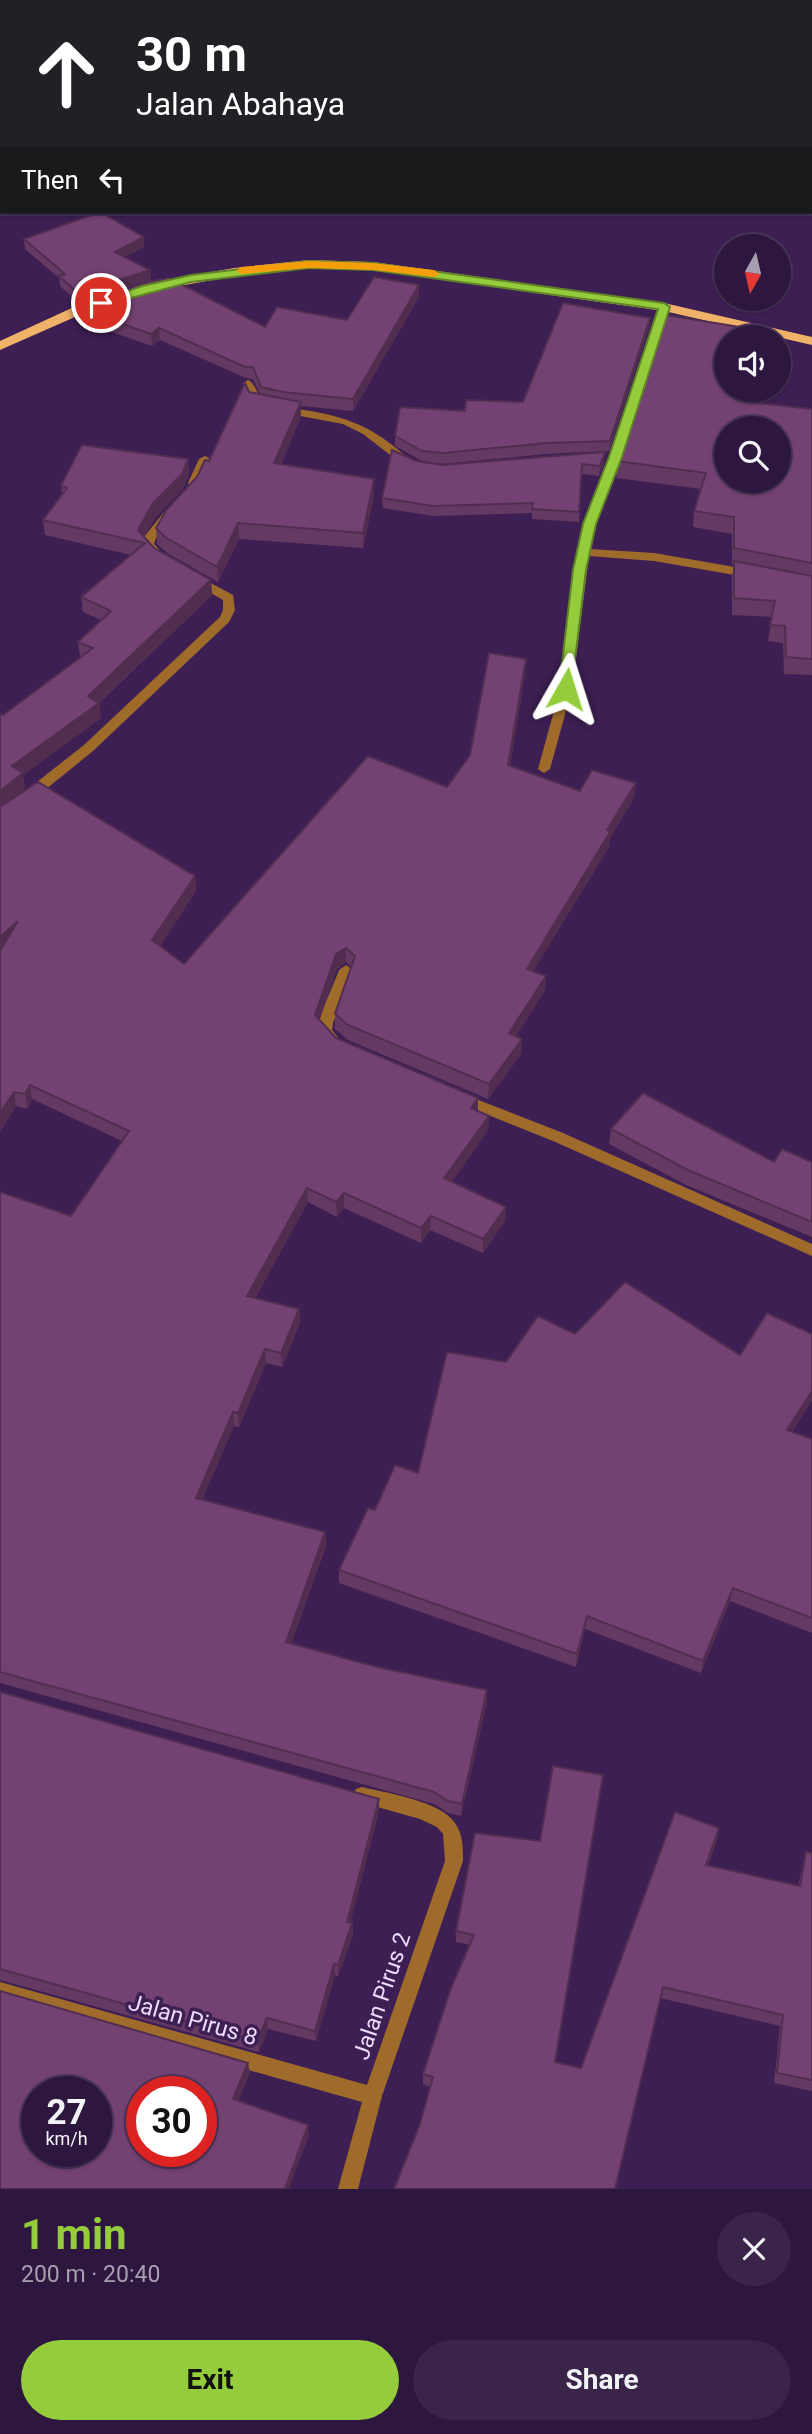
<!DOCTYPE html>
<meta charset="utf-8">
<style>
body{margin:0;font-family:Roboto,sans-serif;background:#3a244a;color:#f1f3f6;height:100vh;display:flex;flex-direction:column;font-size:26px;white-space:nowrap}
*{box-sizing:border-box;margin:0}
p{font-size:23px;color:#a79fb0}
.icon{flex:none;width:38px;height:38px;fill:none;stroke:currentColor;stroke-width:2;stroke-linecap:round;stroke-linejoin:round}
.map{position:relative;height:2189px;overflow:hidden}
.side{display:flex;flex-direction:column;background:#2e173f;flex:1}
.side>*{flex:none}
.guide{position:absolute;left:0px;top:0px;width:812px;height:214px;box-shadow:0 2px 5px #0004,0 0 0 2px #493659;background:#202124;color:#fff;overflow:hidden}
.needle{width:46px;rotate:188deg}
.buttons{position:absolute;left:714px;top:234px;display:grid;gap:14px}
.buttons a{display:grid;place-items:center;width:77px;height:77px;border-radius:50%;background:#2e173f;box-shadow:0 2px 5px #0004,0 0 0 2px #493659;font-size:35px}
.speed{position:absolute;left:21px;top:2076px;display:flex;gap:14px;font-size:35px;font-weight:700;text-align:center}
.speed>*{display:grid;place-content:center;width:91px;height:91px;border-radius:50%;background:#2e173f;box-shadow:0 2px 5px #0004,0 0 0 2px #493659;line-height:1}
.speed small{font-size:18px;font-weight:400}
.speed .limit{border:10px solid #d22;background:#fff;color:#111}
.pin{position:absolute;display:grid;place-items:center;width:60px;height:60px;color:#fff;margin:-30px;border:4px solid #fff;border-radius:50%;box-shadow:0 2px 7px #0007}
.me{position:absolute;width:77px;margin:-38px;rotate:6deg;stroke-linejoin:round;filter:drop-shadow(0 0 5px #0008)}
.turn{display:flex;align-items:center;gap:24px;height:147px;padding:0 21px;font-size:32px}
.turn .icon{width:91px;height:91px;stroke-width:2.5}
.turn b{display:block;font-size:49px;line-height:60px}
.then{display:flex;align-items:center;height:66px;padding:0 21px;background:#0003;gap:14px;font-size:26px}
.round{display:grid;place-items:center;flex:none;width:74px;height:74px;border-radius:37px;background:#3a244a}
.overview{display:flex;align-items:center;justify-content:space-between;height:119px;padding:0 21px}
h1{font-size:42px;font-weight:700;line-height:52px;color:#94cc3c}
.primary-button{display:flex;gap:14px;margin-top:auto;padding:14px 21px}
.primary-button a{flex:1;height:80px;border-radius:42px;background:#94cc3c;color:#111;font-size:28px;font-weight:700;line-height:80px;text-align:center}
.primary-button a+a{background:#3a244a;color:#f1f3f6}
.map>svg:first-child{display:block}
</style>
<div class="map">
<svg width="812" height="2189" viewBox="0 0 812 2189">
<rect width="100%" height="100%" fill="#3e1f54"/>
<g fill="none" stroke-linecap="round" stroke-linejoin="round">
<!-- street -->
<g fill="#9f6b2b" fill-rule="evenodd">
<polygon points="664,304 669,307 621,457 595,525 590,549 654,553 752,570 758,574 752,578 654,561 589,556 572,689 550,769 544,773 538,769 560,689 574,570 583,525 609,457 659,307"/>
<path d="M 248,380 C 256,383 258,398 265,405 L 264,407 C 248,409 247,395 243,383 Z"/>
<path d="M 283,407 C 339,414 370,422 412,462 L 410,464 L 402,464 L 363,434 L 343,424 L 279,412 L 279,408 Z"/>
<polygon points="205,456 211,459 200,483 198,485 190,485 188,483 199,459"/>
<polygon points="168,510 174,514 156,538 154,544 165,556 159,560 155,559 142,545 144,537 164,512"/>
<polygon points="194,574 233,595 235,610 229,622 93,751 35,798 0,821 0,811 84,745 220,617 223,610 223,600 190,581 190,575"/>
<path d="M 346,965 L 353,970 L 333,1023 L 332,1030 L 340,1040 L 333,1045 C 327,1043 319,1037 318,1029 C 317,1019 335,982 339,970 Z"/>
<polygon points="463,1094 563,1133 812,1244 812,1256 553,1141 458,1103 456,1099 458,1095"/>
<path d="M 362,1787 C 386,1793 441,1801 455,1823 C 463,1834 463,1848 463,1861 L 382,2096 L 358,2189 L 338,2189 L 362,2102 L 0,2000 L 0,1982 L 367,2085 L 445,1861 L 443,1834 L 437,1827 L 420,1819 L 356,1801 L 353,1795 L 356,1789 Z"/>
</g>
<!-- primary -->
<g fill="#f0b168" fill-rule="evenodd">
<polygon points="309,260 373,262 664,303 812,337 812,345 664,311 373,270 309,268 234,276 152,291 146,287 152,283 234,268"/>
<polygon points="112,295 118,299 117,302 84,313 0,350 0,341 74,307"/>
</g>
</g>
<!-- wall -->
<g fill="#643962" fill-rule="evenodd">
<polygon points="655,0 812,0 812,12 810,12 810,2 655,2"/>
<rect x="810" y="46" width="2" height="146"/>
<polygon points="144,237 144,247 125,257 150,270 151,280 79,303 60,286 59,278 25,249 24,239"/>
<polygon points="419,297 353,411 301,406 301,417 281,464 374,495 363,548 239,539 218,582 167,553 157,544 156,528 209,461 249,392 260,394 253,379 246,378 160,340 152,346 109,331 91,314 89,302 265,327 347,320"/>
<path d="M 666,315 L 764,331 L 763,338 L 726,338 L 726,390 L 746,390 L 742,402 L 812,409 L 812,675 L 784,674 L 783,643 L 768,641 L 772,617 L 732,615 L 732,577 L 734,565 L 732,564 L 732,534 L 693,527 L 694,511 L 701,489 L 616,478 L 617,461 ZM 726,429 L 779,429 L 779,481 L 726,481 Z"/>
<polygon points="650,318 649,328 609,451 546,454 442,464 422,461 395,446 395,436 465,411 523,402"/>
<polygon points="82,445 188,459 189,474 183,489 155,518 144,537 154,548 211,580 212,595 99,703 101,718 23,775 25,788 1,807 38,782 195,876 196,891 160,946 184,964 368,756 447,787 470,755 489,653 526,659 525,674 510,765 580,791 592,770 636,783 634,798 610,838 609,847 533,971 546,976 545,990 516,1036 522,1039 521,1054 488,1099 348,1040 335,1029 335,1014 351,967 346,962 337,969 319,1020 336,1038 478,1098 478,1111 489,1116 488,1130 452,1182 506,1207 505,1221 483,1253 430,1230 421,1243 344,1208 337,1217 308,1202 255,1298 299,1309 300,1323 282,1367 266,1363 239,1427 234,1426 202,1500 325,1532 326,1546 291,1644 377,1667 487,1690 487,1702 461,1816 448,1813 434,1804 0,1683 0,1192 71,1216 122,1141 32,1099 27,1109 16,1106 0,1132 0,714 3,715 81,657 80,657 78,642 101,620 83,612 81,597 131,555 45,535 43,520 62,493 61,485"/>
<polygon points="416,461 442,465 604,463 599,476 582,474 579,522 532,519 532,513 433,516 383,508 382,498"/>
<polygon points="611,1129 774,1162 812,1162 812,1237 686,1185 609,1144"/>
<polygon points="575,1334 740,1355 812,1334 812,1400 792,1432 812,1439 812,1633 730,1601 701,1673 585,1629 576,1667 339,1583 339,1570 375,1510 418,1473 506,1362"/>
<polygon points="0,1692 379,1811 350,1923 352,1923 353,1935 338,1976 335,1975 316,2041 268,2029 259,2052 0,1980"/>
<polygon points="475,1833 556,2062 581,2068 717,1840 708,1866 798,1886 806,1852 812,1853 812,2091 774,2083 780,2026 660,1998 615,2189 420,2124 430,2087 423,2084 423,2074 470,1945 456,1942 456,1931"/>
</g>
<!-- shaded-wall -->
<g fill="#512e50">
<polygon points="2,85 2,95 0,97 0,86"/>
<polygon points="144,237 144,247 116,262 115,252"/>
<polygon points="150,270 151,280 79,303 78,293"/>
<polygon points="419,285 419,297 353,411 353,399"/>
<polygon points="650,318 649,328 609,451 610,441"/>
<polygon points="159,328 160,340 152,346 151,334"/>
<polygon points="742,390 746,390 736,418 738,401"/>
<polygon points="301,402 301,417 275,478 274,463"/>
<polygon points="605,452 604,463 599,476 600,466"/>
<polygon points="188,459 189,474 183,489 155,518 141,542 138,530 153,503"/>
<polygon points="374,479 374,495 363,548 363,533"/>
<polygon points="238,523 239,539 218,582 217,567"/>
<polygon points="211,580 212,595 95,706 99,703 101,718 23,775 25,788 0,808 0,791 12,766"/>
<polygon points="526,659 525,674 508,780 508,765"/>
<polygon points="636,783 634,798 610,838 609,847 526,983 527,969"/>
<polygon points="195,876 196,891 154,955 152,940"/>
<polygon points="18,921 0,955 0,937"/>
<polygon points="346,948 346,962 337,969 316,1030 315,1015 336,954"/>
<polygon points="546,976 545,990 508,1048 509,1033"/>
<polygon points="522,1039 521,1054 488,1099 489,1084"/>
<polygon points="30,1085 32,1099 27,1109 25,1094"/>
<polygon points="14,1092 16,1106 0,1132 0,1113"/>
<polygon points="478,1098 478,1112 471,1108"/>
<polygon points="489,1116 488,1130 444,1193 444,1178"/>
<polygon points="307,1188 308,1202 249,1310 247,1296"/>
<polygon points="344,1193 344,1208 337,1217 336,1202"/>
<polygon points="506,1207 505,1221 483,1253 483,1239"/>
<polygon points="431,1216 430,1230 421,1243 421,1228"/>
<polygon points="299,1309 300,1323 282,1367 281,1353"/>
<polygon points="265,1349 266,1363 239,1427 238,1413"/>
<polygon points="812,1391 812,1400 784,1444 787,1430"/>
<polygon points="233,1412 234,1426 197,1512 196,1498"/>
<polygon points="325,1532 326,1546 287,1655 286,1642"/>
<polygon points="733,1588 730,1601 701,1673 703,1661"/>
<polygon points="587,1616 585,1629 576,1667 577,1654"/>
<polygon points="487,1690 487,1702 461,1816 462,1804"/>
<polygon points="379,1799 379,1811 348,1933 347,1922"/>
<polygon points="719,1828 717,1840 704,1877 706,1865"/>
<polygon points="352,1923 353,1935 338,1976 338,1965"/>
<polygon points="334,1964 335,1975 316,2041 315,2031"/>
<polygon points="267,2018 268,2029 259,2052 257,2041"/>
<polygon points="248,2063 250,2073 235,2109 233,2099"/>
<polygon points="308,2125 309,2135 289,2189 285,2189"/>
</g>
<!-- building -->
<g fill="#744272" stroke="#512e50" stroke-width="2" fill-rule="evenodd">
<polygon points="520,0 588,0 597,2 518,2"/>
<rect x="655" y="0" width="84" height="2"/>
<rect x="810" y="46" width="2" height="117"/>
<polygon points="100,212 144,237 115,252 150,270 78,293 59,276 65,274 24,239"/>
<polygon points="374,277 419,285 353,399 283,392 261,387 253,367 245,367 159,328 151,334 108,319 89,302 148,282 169,278 265,327 277,307 347,320"/>
<polygon points="563,303 650,318 610,441 547,443 443,453 422,451 395,436 400,407 465,411 466,400 523,402"/>
<path d="M 666,315 L 764,331 L 762,338 L 726,338 L 726,390 L 742,390 L 738,401 L 812,409 L 812,563 L 734,548 L 734,517 L 694,511 L 706,473 L 617,461 ZM 726,429 L 779,429 L 779,481 L 726,481 Z"/>
<polygon points="245,383 249,392 301,402 274,463 374,479 363,533 238,523 217,567 165,537 156,528 167,509 197,477 205,460 209,461"/>
<polygon points="82,445 188,459 182,474 153,503 138,530 154,548 211,580 88,696 99,703 12,766 23,773 0,791 0,714 3,715 93,648 78,642 111,611 81,597 145,543 43,520 67,488 61,485"/>
<polygon points="392,450 416,461 442,465 605,452 600,466 582,464 579,512 532,509 533,503 433,506 382,498"/>
<polygon points="734,561 812,576 812,659 786,657 785,626 770,625 775,601 734,598"/>
<polygon points="489,653 526,659 508,765 580,791 592,770 636,783 607,830 610,832 527,969 546,976 509,1033 522,1039 489,1084 348,1025 335,1014 355,956 346,948 336,954 315,1015 336,1038 478,1098 471,1108 489,1116 444,1178 506,1207 483,1239 431,1216 421,1228 344,1193 336,1202 307,1188 247,1296 299,1309 281,1353 265,1349 238,1413 233,1412 196,1498 325,1532 286,1642 377,1667 487,1690 462,1804 448,1801 434,1792 0,1672 0,1192 71,1216 129,1131 30,1085 25,1094 14,1092 0,1113 0,951 18,921 0,937 0,807 38,782 195,876 152,940 184,964 368,756 447,787 470,755"/>
<polygon points="643,1093 774,1162 782,1149 812,1162 812,1222 688,1170 611,1129"/>
<polygon points="625,1282 740,1355 767,1313 812,1334 812,1391 787,1430 812,1439 812,1618 733,1588 703,1661 587,1616 577,1654 339,1570 368,1508 375,1510 395,1465 418,1473 447,1352 506,1362 538,1316 575,1334"/>
<polygon points="0,1692 379,1799 347,1922 352,1923 338,1965 334,1964 315,2031 267,2018 257,2041 0,1969"/>
<polygon points="553,1766 603,1775 555,2062 581,2068 675,1812 719,1828 706,1865 800,1886 806,1852 812,1853 812,2080 777,2073 783,2015 663,1987 615,2189 394,2189 420,2124 433,2077 423,2074 451,1988 474,1935 456,1931 475,1833 540,1841"/>
<path d="M 0,1991 L 248,2063 L 233,2099 L 308,2125 L 285,2189 L 0,2189 ZM 37,2091 L 96,2091 L 96,2151 L 37,2151 ZM 142,2091 L 201,2091 L 201,2151 L 142,2151 Z"/>
</g>
<!-- route -->
<polygon fill="#94cc3c" stroke="#608527" stroke-width="2" points="309,261 373,263 664,303 670,307 622,457 596,524 586,570 571,692 561,692 559,689 573,570 583,524 609,457 658,309 373,270 309,268 191,282 101,306 95,303 142,286 191,275"/>
<!-- slow -->
<polygon fill="#f59e0b" points="309,261 373,263 434,270 440,274 434,277 373,270 309,268 241,274 236,271 241,267"/>
<g text-anchor="middle" dominant-baseline="central" stroke-width="7" stroke-linejoin="round" paint-order="stroke">
<!-- near-street labels -->
<g font-size="23" fill="#ecdbfc" stroke="#3e1f54">
<text transform="translate(382 1996) rotate(-71)">Jalan Pirus 2</text>
<text transform="translate(193 2020) rotate(16)">Jalan Pirus 8</text>
</g>
</g>
</svg>
<div class="buttons">
<a><svg class="needle" viewBox="-14 -14 28 28"><path d="M0-13l5 13h-10z" fill="#e53935"/><path d="M0 13l5-13h-10z" fill="#a79fb0"/></svg></a>
<a><svg class="icon" aria-label="sound" viewBox="0 0 24 24"><path d="M4 9h4l5-4v14l-5-4H4zM17 9q2 3 0 6"/></svg></a>
<a><svg class="icon" aria-label="search" viewBox="0 0 24 24"><circle cx="10" cy="10" r="6"/><path d="M15 15l6 6"/></svg></a>
</div>
<div class="speed"><div>27<small>km/h</small></div><div class="limit">30</div></div>
<div class="pin" style="left:101px;top:303px;background:#d93025"><svg class="icon" aria-label="arrive" viewBox="0 0 24 24"><path d="M6 21V4h12l-3 4 3 4H6"/></svg></div>
<svg class="me" style="left:566px;top:689px" viewBox="-20 -20 40 40"><path d="M0-17L14 15 0 8-14 15z" fill="#94cc3c" stroke="#fff" stroke-width="4"/></svg>
<div class="guide">
<div class="turn"><svg class="icon" aria-label="ahead" viewBox="0 0 24 24"><path d="M12 20V5M6 11l6-6 6 6"/></svg><div><b>30 m</b>Jalan Abahaya</div></div>
<div class="then">Then<svg class="icon" aria-label="left" viewBox="0 0 24 24"><path d="M17 20v-9H6M10 6l-5 5 5 5"/></svg></div>
</div>
</div>
<section class="side">
<div class="overview"><div><h1>1 min</h1><p>200 m · 20:40</p></div><a class="round"><svg class="icon" aria-label="close" viewBox="0 0 24 24"><path d="M6 6l12 12M18 6L6 18"/></svg></a></div>
<div class="primary-button"><a>Exit</a><a>Share</a></div>
</section>
